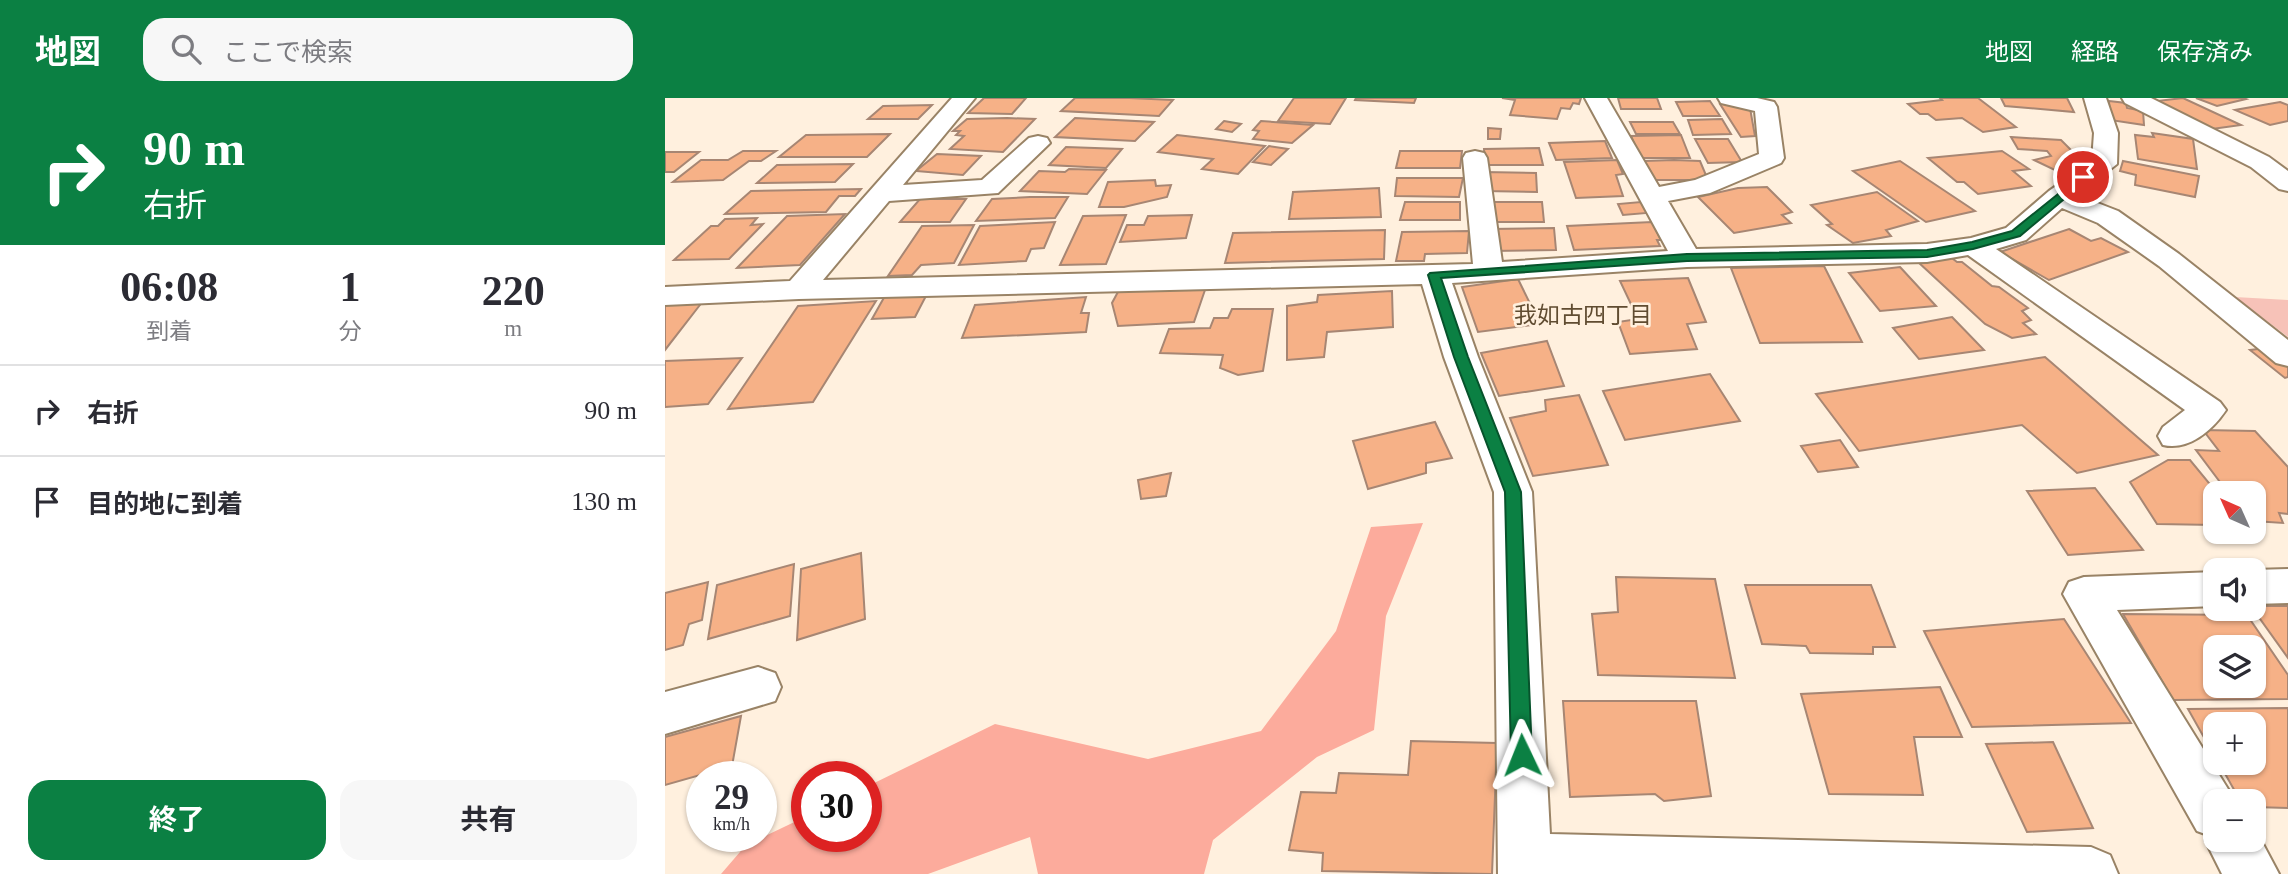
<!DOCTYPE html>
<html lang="ja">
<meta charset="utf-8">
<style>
body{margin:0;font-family:"Times New Roman","Noto Sans JP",serif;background:#f7f7f7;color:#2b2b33;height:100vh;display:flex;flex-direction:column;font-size:26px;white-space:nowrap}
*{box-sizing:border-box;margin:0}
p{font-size:23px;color:#7c7c81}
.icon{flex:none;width:38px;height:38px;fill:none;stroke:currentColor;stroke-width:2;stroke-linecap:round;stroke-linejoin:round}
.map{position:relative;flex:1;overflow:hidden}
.details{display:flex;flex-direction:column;background:#fff;width:665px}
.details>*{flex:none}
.guide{background:#0b8043;color:#fff;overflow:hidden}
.needle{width:46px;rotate:315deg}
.tools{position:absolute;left:1538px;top:383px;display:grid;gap:14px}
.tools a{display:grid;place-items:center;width:63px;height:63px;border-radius:14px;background:#fff;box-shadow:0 2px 5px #0004;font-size:35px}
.speed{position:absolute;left:21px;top:663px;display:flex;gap:14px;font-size:35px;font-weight:700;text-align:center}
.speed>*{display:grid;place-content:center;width:91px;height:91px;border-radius:50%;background:#fff;box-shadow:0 2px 5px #0004;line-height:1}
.speed small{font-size:18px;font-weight:400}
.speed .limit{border:10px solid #d22;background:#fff;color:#111}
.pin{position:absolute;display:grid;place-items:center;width:60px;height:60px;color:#fff;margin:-30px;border:4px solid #fff;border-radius:50%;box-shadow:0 2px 7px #0007}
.me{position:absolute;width:77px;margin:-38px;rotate:358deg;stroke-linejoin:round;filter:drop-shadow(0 0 5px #0008)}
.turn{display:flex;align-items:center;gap:24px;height:147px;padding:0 28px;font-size:32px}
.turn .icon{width:91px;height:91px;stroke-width:2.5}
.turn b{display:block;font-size:49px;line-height:60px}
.eta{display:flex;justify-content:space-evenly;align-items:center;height:119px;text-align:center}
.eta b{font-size:42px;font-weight:700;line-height:49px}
.primary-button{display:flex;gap:14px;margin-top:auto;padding:14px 28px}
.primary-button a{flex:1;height:80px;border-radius:21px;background:#0b8043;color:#fff;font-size:28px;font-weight:700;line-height:80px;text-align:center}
.primary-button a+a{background:#f7f7f7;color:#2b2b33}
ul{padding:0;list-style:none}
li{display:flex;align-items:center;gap:21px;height:91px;padding:0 28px;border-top:2px solid #e1e1e2}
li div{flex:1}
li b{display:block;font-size:26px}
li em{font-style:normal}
header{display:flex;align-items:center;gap:42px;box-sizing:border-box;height:98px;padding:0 35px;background:#0b8043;color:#fff}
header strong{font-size:33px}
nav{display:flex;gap:38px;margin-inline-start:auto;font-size:24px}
.search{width:490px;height:63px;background:#f7f7f7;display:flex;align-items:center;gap:18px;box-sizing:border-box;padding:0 24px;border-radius:21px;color:#7c7c81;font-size:26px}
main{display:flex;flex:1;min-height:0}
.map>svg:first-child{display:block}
</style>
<header>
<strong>地図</strong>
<div class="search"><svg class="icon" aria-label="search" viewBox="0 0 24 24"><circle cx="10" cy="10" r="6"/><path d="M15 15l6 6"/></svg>ここで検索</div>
<nav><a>地図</a><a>経路</a><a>保存済み</a></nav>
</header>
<main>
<section class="details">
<div class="guide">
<div class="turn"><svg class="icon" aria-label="right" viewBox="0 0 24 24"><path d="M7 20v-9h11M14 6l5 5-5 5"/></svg><div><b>90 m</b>右折</div></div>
</div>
<div class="eta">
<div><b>06:08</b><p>到着</p></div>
<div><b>1</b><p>分</p></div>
<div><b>220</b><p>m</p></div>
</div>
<ul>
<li><svg class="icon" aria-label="right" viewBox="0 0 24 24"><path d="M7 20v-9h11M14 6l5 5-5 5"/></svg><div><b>右折</b></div><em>90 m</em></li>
<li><svg class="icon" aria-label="arrive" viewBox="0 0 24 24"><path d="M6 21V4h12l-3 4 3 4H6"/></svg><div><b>目的地に到着</b></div><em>130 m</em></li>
</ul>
<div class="primary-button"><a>終了</a><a>共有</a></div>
</section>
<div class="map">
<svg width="1623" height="776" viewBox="0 0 1623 776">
<rect width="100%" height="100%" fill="#fff0de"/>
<!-- green -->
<polygon fill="#f7c2b8" points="1570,199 1623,202 1623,239"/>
<!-- forest -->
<polygon fill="#fcab9c" points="758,425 721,518 709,632 652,659 548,742 539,776 373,776 365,739 263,776 56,776 81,747 142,718 142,738 201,738 201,689 330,626 483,661 596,633 671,533 706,429"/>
<!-- building -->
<g fill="#f6b187" stroke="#a78673" stroke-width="2" fill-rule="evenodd">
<polygon points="319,0 361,0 347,16 303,15"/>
<polygon points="410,0 464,0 508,2 494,18 396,13"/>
<polygon points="629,0 681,0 665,26 613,23"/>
<polygon points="691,0 751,0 749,5 690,2"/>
<polygon points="837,0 916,0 914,6 908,5 905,11 896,10 892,21 845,17 850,2"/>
<polygon points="953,0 992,0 996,11 956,11"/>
<polygon points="1275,0 1313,0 1351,29 1318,34 1297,20 1271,22 1263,16 1255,16 1243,6 1277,2"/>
<polygon points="1336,0 1402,0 1409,14 1340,8"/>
<polygon points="1518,0 1576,27 1547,31 1492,3"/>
<polygon points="1531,0 1578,0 1581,1 1552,8"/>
<polygon points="1045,3 1055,18 1018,18 1011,4"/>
<polygon points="1444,3 1461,5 1462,10 1478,13 1479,27 1445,22"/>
<polygon points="1062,4 1085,10 1090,38 1076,39 1055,6"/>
<polygon points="1615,4 1623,7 1623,23 1605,27 1570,12"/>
<polygon points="267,7 253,21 203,21 218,8"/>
<polygon points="342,20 370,21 338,54 285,51 299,38 291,37 295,33 288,33 302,21"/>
<polygon points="410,20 489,24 470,43 390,39"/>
<polygon points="1057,21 1066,36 1028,37 1023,22"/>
<polygon points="559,23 576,26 567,34 551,31"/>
<polygon points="596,23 648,27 627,45 588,41 594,33 588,32"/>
<polygon points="965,24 1008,24 1015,36 971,36"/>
<polygon points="823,30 836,31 835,41 823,41"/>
<polygon points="1487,35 1528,41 1532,71 1473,61 1470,37 1489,39"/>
<polygon points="225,36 202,59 114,59 141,37"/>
<polygon points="512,37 546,41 600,48 573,76 537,71 548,61 493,54"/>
<polygon points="1016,37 1025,60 970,60 965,47 970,47 966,38"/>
<polygon points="1346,39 1396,42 1422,68 1396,75 1369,62 1386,58 1382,53 1353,51"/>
<polygon points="1030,41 1063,41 1077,64 1043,65"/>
<polygon points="940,43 947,60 891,62 884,45"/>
<polygon points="604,48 623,51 606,67 588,64"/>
<polygon points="401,49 457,51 441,70 384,67"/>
<polygon points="874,50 878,67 820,67 819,51"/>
<polygon points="78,53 111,53 96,63 84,63 58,82 8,84 36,62 63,62"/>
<polygon points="735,53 797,53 795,70 731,70"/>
<polygon points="1337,53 1364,71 1348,73 1366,88 1313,96 1299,84 1292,84 1263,60"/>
<polygon points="0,54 34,54 9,74 0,74"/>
<polygon points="272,56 316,58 298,77 251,73"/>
<polygon points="952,62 958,76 951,77 958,98 911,100 899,64"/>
<polygon points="1009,62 1035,63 1043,82 986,82 979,63"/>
<polygon points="1235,63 1310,113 1261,124 1188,73"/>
<polygon points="1458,63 1534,78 1530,99 1470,87 1471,77 1455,73"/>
<polygon points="188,66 170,84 92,85 112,67"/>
<polygon points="404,71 441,72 422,96 355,93 374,73 400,74"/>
<polygon points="819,74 871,75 872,94 819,93"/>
<polygon points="732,80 798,80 794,99 730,98"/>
<polygon points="490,82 491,88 506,87 502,99 459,109 434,109 443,84"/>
<polygon points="1102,89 1127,114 1117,117 1126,125 1069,135 1033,99 1073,90"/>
<polygon points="714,90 716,119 624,121 628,94"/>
<polygon points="196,91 190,98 174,98 161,114 60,116 86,93"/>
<polygon points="1212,94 1253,123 1221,132 1226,138 1188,145 1162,127 1167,126 1146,107"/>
<polygon points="365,99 403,99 390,120 311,123 327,101"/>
<polygon points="255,101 301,101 285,124 235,124"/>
<polygon points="740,104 795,104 795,122 735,122"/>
<polygon points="823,104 877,104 879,124 823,124"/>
<polygon points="976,104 982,115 958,117 953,106"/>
<polygon points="180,116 135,167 72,170 122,118"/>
<polygon points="461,117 441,166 395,167 418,118"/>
<polygon points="527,117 521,140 455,144 462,127 479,127 483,118"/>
<polygon points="92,120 86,127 98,126 64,161 9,162 46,128 53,128 60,121"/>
<polygon points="390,124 379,150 366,151 361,163 294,167 315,128"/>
<polygon points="987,124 996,142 992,142 995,148 909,152 902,128"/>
<polygon points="309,127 289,165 256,167 247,177 223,178 257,128"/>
<polygon points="889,130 891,152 826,153 825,131"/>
<polygon points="1404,131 1426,143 1436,140 1463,154 1384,182 1335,154"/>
<polygon points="720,132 719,161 560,165 568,135"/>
<polygon points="804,133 802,155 760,156 759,163 731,163 737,134"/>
<polygon points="1283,157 1292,164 1297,164 1327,188 1334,189 1363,210 1357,213 1366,222 1358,225 1371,236 1347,240 1320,226 1252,163"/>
<polygon points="1159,168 1197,244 1095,245 1066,170"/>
<polygon points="1235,169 1271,208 1215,213 1184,175"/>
<polygon points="1023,180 1041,224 1022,226 1032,251 965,256 953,224 973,221 955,183"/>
<polygon points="853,181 875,226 813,234 797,189"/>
<polygon points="541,189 529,224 453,228 447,205 454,192"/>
<polygon points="727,193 728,229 662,234 659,259 622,262 622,208 652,204 653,197"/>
<polygon points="263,194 250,219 207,221 221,196"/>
<polygon points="421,199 416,215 424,215 421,234 297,240 310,207"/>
<polygon points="38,203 0,252 0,205"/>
<polygon points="211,203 148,304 63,311 133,208"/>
<polygon points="567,211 608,211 598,273 573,277 555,270 558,257 495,255 504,231 545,230 549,220 563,220"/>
<polygon points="1287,219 1319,252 1254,261 1228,230"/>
<polygon points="882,243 899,288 834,298 816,255"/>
<polygon points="1601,250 1623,267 1623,279 1620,280 1585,252"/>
<polygon points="1380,259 1493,357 1412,375 1357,327 1194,353 1151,296"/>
<polygon points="77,260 43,306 0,309 0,263"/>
<polygon points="1045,276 1075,323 960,342 938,293"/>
<polygon points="914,297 943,367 868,378 845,320 881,313 880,302"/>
<polygon points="770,324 787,360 761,365 761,375 703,391 688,343"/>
<polygon points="1538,332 1590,333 1623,369 1623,416 1614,415 1618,425 1589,423 1589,396 1564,396 1531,352 1554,353"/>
<polygon points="1175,342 1193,369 1153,374 1136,348"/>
<polygon points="1503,362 1525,362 1553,396 1550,427 1492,426 1465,384"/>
<polygon points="506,375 501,398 476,401 473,382"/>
<polygon points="1430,390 1478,452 1403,457 1362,393"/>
<polygon points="196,455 200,521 132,542 136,471"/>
<polygon points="129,466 125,518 43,541 52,487"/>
<polygon points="951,479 1050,481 1070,580 933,577 927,516 953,514"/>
<polygon points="43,484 37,522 24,526 18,547 0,552 0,495"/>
<polygon points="1080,487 1206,487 1230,549 1208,549 1208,556 1145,555 1141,548 1097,546"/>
<polygon points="1589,508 1623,508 1623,560 1588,511"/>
<path d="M 1458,516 L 1582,517 L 1623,577 L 1623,601 L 1508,602 ZM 1550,550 L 1589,550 L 1589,588 L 1550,588 Z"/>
<polygon points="1399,521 1466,625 1307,629 1259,533"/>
<polygon points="1275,589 1297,639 1249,639 1258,697 1164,696 1136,596"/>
<polygon points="898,603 1031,603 1046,698 999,703 990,696 905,699"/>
<polygon points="1623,610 1623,710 1589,709 1589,704 1576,704 1554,665 1589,665 1589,626 1550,626 1550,659 1523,611"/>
<polygon points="76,618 67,668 0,687 0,639"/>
<polygon points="746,643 832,645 827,776 657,773 658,755 624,752 636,694 671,695 674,675 743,677"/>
<polygon points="1388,644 1428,730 1362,734 1321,646"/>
</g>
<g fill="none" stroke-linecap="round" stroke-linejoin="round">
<defs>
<g id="minor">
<path d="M 287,0 L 310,0 L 238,87 L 317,82 L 364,40 L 373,38 L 382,40 L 385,45 L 333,95 L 224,103 L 158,182 L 808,166 L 798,60 L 801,55 L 810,53 L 819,55 L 822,60 L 837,164 L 1003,153 L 920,0 L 942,0 L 994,89 L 1030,82 L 1094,56 L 1090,13 L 1056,5 L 1053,0 L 1092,0 L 1109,4 L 1112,9 L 1119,60 L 1116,65 L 1045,95 L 1003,103 L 1031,151 L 1262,146 L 1306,140 L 1341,130 L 1384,93 L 1427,63 L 1429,35 L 1419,0 L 1441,0 L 1453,35 L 1452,66 L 1412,97 L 1453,113 L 1514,156 L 1623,242 L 1623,268 L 1611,265 L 1494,168 L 1433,125 L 1397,110 L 1361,142 L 1331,151 L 1555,304 L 1561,312 C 1547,333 1523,353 1498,347 L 1493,338 L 1498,329 L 1520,312 L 1303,157 L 1262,164 L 1022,169 L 787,185 L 813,259 L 867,394 L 885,736 L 1426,749 L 1445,757 L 1453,776 L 833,776 L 829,394 L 779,259 L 757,186 L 134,201 L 0,207 L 0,189 L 125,183 Z"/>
<polygon points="1457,0 1486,0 1604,59 1623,73 1623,93 1614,91 1586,69 1460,5"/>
<polygon points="1623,471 1623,505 1589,506 1588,472"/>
<polygon points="1550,474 1550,508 1452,512 1571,704 1550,704 1550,742 1589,742 1589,729 1614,776 1557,776 1540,742 1543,737 1532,733 1398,496 1404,484 1419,479"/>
<polygon points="93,569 110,575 116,589 110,603 0,636 0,594"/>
</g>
</defs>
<!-- minor casing -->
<use href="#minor" stroke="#998366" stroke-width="4"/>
<!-- minor -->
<use href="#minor" fill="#fff" fill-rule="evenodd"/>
</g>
<!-- route -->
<polygon fill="#0b8043" stroke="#07532c" stroke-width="2" points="1418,76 1423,79 1422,82 1355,138 1308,151 1262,159 1022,163 776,180 803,259 856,394 867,657 864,664 857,666 849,664 846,657 840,394 789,259 763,177 765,175 1022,156 1262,152 1307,144 1347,133"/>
<g text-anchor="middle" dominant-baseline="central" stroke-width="5" stroke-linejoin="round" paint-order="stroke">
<!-- neighbourhood labels -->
<g font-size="23" fill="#604c31" stroke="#fff0de">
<text x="918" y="217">我如古四丁目</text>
</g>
</g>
</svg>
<div class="tools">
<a><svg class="needle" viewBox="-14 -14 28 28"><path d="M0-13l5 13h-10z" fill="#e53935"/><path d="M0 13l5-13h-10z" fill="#7c7c81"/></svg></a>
<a><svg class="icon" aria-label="sound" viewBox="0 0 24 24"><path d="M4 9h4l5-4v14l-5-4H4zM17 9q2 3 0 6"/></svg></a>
<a><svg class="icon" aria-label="layers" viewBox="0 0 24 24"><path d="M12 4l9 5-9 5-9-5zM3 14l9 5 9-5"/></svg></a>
<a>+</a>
<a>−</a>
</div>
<div class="speed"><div>29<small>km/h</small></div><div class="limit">30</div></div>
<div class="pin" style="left:1418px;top:79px;background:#d93025"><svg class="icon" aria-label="arrive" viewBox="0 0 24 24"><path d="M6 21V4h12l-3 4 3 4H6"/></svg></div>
<svg class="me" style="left:857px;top:657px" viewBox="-20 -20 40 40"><path d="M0-17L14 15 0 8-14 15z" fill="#0b8043" stroke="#fff" stroke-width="4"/></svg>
</div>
</main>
